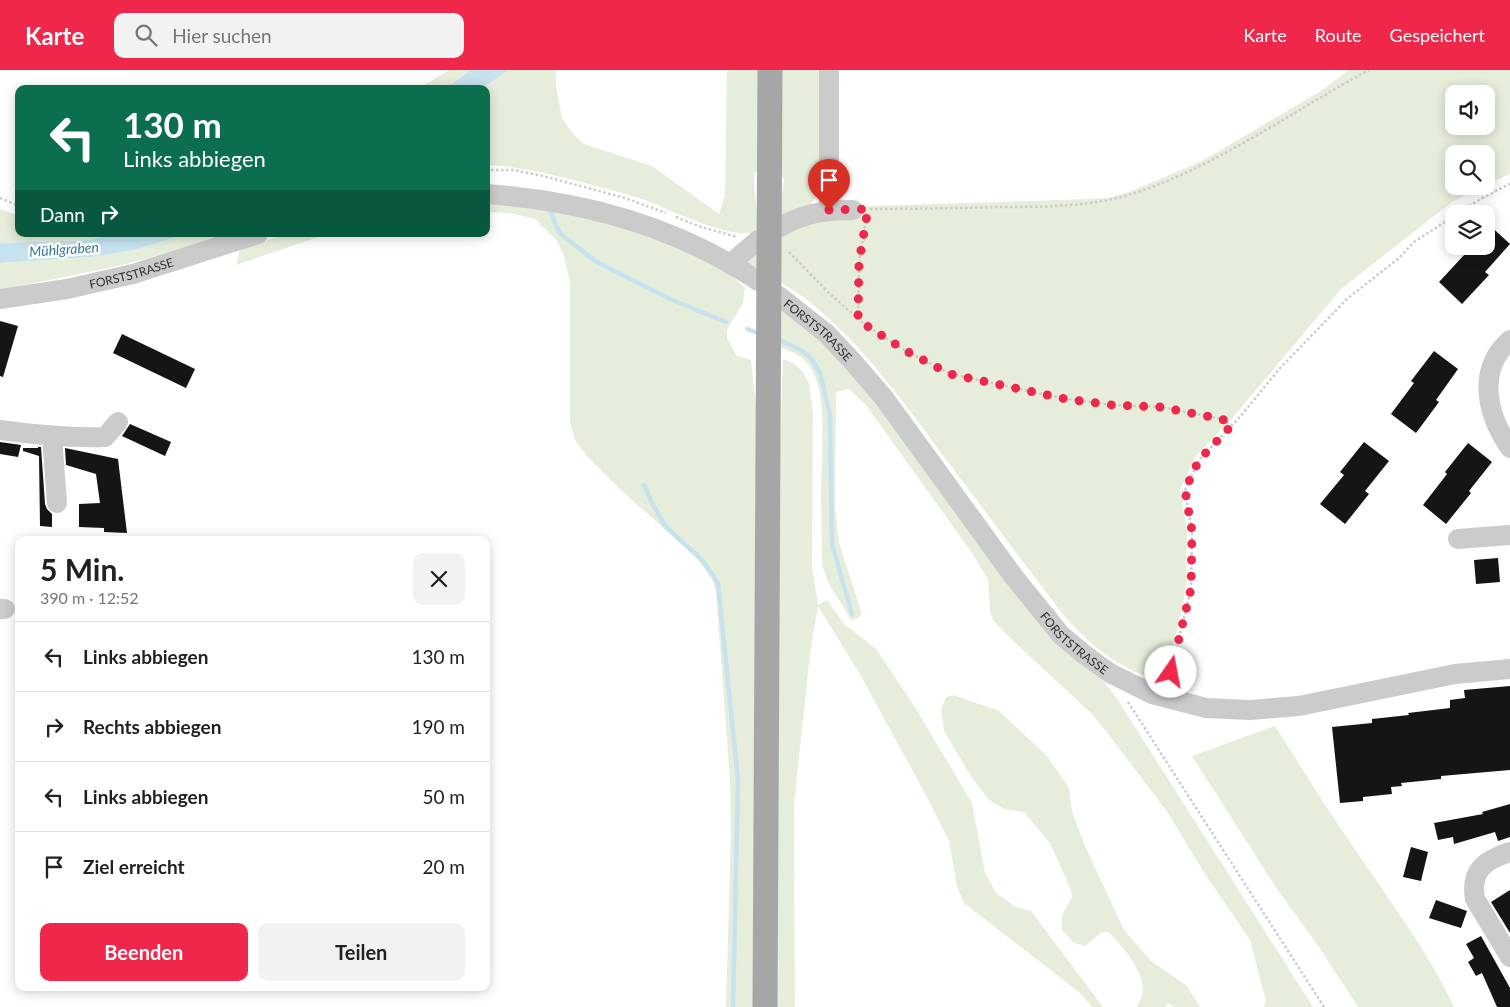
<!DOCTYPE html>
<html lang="de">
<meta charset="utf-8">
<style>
body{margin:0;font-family:Lato,sans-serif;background:#f2f2f2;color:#202124;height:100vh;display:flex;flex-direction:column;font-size:19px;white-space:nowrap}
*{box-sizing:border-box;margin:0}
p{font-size:16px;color:#757577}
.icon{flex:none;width:28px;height:28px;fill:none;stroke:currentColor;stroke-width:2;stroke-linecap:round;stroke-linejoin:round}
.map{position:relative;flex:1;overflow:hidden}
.drawer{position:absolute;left:15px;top:466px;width:475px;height:455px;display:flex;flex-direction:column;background:#fff;border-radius:10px;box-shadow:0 2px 12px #0003}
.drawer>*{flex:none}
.hud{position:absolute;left:15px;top:15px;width:475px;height:152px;border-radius:10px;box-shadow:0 2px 12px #0003;background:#0b6e4f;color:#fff;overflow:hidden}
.tools{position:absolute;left:1445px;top:15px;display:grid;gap:10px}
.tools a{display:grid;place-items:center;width:50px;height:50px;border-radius:10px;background:#fff;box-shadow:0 2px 12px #0003;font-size:25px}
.pin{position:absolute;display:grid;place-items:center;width:42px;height:42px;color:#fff;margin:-51px -21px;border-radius:50% 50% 50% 0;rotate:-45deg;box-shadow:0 0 5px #0007}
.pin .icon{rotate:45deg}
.me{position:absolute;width:55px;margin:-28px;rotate:12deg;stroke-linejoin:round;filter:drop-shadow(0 0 4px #0008)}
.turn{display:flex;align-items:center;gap:18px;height:105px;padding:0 25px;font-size:22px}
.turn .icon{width:65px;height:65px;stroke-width:2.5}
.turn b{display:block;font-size:35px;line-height:42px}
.then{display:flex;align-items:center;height:48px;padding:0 25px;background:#0003;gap:10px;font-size:19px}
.round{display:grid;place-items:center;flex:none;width:52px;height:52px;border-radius:10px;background:#f2f2f2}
.headline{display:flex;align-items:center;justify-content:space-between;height:85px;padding:0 25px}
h1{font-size:30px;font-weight:700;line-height:38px}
.button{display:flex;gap:10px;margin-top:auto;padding:10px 25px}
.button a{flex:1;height:58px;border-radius:10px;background:#ef274b;color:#fff;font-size:20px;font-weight:700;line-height:58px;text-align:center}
.button a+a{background:#f2f2f2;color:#202124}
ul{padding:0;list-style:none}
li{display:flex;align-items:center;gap:15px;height:70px;padding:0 25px;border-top:1px solid #e0e0e0}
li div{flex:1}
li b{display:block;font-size:19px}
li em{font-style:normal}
header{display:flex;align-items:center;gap:30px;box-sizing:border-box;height:70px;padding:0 25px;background:#ef274b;color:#fff}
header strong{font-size:24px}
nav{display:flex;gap:28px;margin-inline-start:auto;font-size:18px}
.search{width:350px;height:45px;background:#f2f2f2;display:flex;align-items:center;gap:12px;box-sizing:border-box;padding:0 18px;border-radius:10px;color:#757577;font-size:19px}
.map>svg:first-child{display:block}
</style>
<header>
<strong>Karte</strong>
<div class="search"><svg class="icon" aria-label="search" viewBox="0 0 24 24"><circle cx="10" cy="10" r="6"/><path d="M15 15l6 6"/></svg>Hier suchen</div>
<nav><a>Karte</a><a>Route</a><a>Gespeichert</a></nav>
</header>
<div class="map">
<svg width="1510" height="937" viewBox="0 0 1510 937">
<rect width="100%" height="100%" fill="#fff"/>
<!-- green -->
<g fill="#e6eddb" fill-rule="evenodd">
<polygon points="449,0 471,0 445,19 418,19"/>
<path d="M 508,0 L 556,0 L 556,16 L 562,48 L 573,64 L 584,74 L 652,96 L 719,144 L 725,126 L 727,0 L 759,0 L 759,98 L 754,104 L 754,114 L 759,161 C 728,172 668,137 636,127 C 616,121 596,116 577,111 C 547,103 517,96 486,95 L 486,19 L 482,19 Z"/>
<path d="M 781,0 L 823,0 C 823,27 829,111 814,130 C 805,141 792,146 778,152 L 784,110 L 780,101 Z"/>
<path d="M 1349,0 L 1510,0 L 1510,104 L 1486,115 L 1486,84 L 1454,84 L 1454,116 L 1484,116 L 1452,132 L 1341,219 L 1235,345 L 1195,387 L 1180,420 L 1187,461 L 1186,518 L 1168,601 L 1166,606 L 1159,611 C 1148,607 1136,603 1126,597 C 1102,585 1083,566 1065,547 C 1026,496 987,444 948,392 C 907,337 866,278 812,234 C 793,218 770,207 748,195 L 746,191 L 791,157 L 846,137 L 1089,129 L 1108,128 L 1132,121 L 1202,91 L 1321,21 ZM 1454,24 L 1486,24 L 1486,56 L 1454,56 Z"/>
<polygon points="486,131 561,140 670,172 728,202 745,218 743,233 727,260 727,268 737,286 751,290 756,338 753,937 726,937 731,760 730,710 716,522 712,509 696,487 622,421 586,385 575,370 570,352 570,212 564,186 557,171 535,149 510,143 486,142"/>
<polygon points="0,139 19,146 19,164 117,164 88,170 0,173"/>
<polygon points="186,164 227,164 149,188 118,196 0,220 0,193 91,187 134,180"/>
<polygon points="286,164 327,164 236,195 240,179"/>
<path d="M 779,239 C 806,251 841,291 861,313 L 1114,624 L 1313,937 L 1264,937 L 1266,931 L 1250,870 L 1205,804 L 1168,743 L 1106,661 L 1092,644 L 1008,566 L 993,550 L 990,541 L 988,509 L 972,483 L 866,335 L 849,319 L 836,322 L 835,436 L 839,473 L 862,544 L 858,548 L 851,550 L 828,512 L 822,495 C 822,470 821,446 821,421 C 821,389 828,328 812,300 C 805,287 792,281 778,277 Z"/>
<polygon points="783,289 793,293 803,302 809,314 813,342 812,496 818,535 827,530 844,554 876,579 916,639 972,733 985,803 997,824 1016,837 1031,841 1103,937 1092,937 1080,923 964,833 957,816 949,771 928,729 861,606 818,536 810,584 794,734 795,937 775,937 777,481"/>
<path d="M 953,625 L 999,641 L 1047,686 L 1069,718 L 1072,741 L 1085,776 L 1124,860 L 1151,891 L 1187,916 L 1200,937 L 1174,937 L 1168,933 L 1166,937 L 1137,937 C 1138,932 1144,925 1143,919 C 1142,899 1122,875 1108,862 L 1102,862 L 1085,876 L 1074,873 L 1062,860 L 1062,845 L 1072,827 L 1071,820 L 1050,773 L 1024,742 L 1004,739 L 989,730 L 972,708 L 944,661 L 941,639 L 946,627 Z"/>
<path d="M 1275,656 C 1304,702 1332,747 1363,791 C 1395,839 1430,885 1454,937 L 1358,937 L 1319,877 L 1275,816 L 1192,686 Z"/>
</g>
<!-- water -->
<g fill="#c6e2ee">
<polygon points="471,0 508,0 482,19 445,19"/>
<polygon points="117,164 186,164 134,180 91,187 0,193 0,173 88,170"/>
</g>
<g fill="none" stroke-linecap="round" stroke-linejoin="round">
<!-- stream -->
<g stroke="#c6e2ee" stroke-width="4.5">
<polyline points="551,143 556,156 561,164 595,191 670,229 726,252"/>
<polyline points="747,259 758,263"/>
<polyline points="779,270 799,279 811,288 820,303 830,345 832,474 852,544"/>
<polyline points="644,415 653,435 666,457 703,491 718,513 738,710 733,937"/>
</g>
</g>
<!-- building -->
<g fill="#151515">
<polygon points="1486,152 1510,174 1485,202 1489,205 1462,234 1439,212 1465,184 1457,176 1486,176"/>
<polygon points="0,251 18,256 3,307 0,306"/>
<polygon points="122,264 195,299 186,318 113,283"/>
<polygon points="1434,281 1458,299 1436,330 1439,332 1416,363 1391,344 1414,313 1411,311"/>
<polygon points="130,354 171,372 165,386 122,366"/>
<polygon points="0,372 21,375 18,387 0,384"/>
<polygon points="1364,372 1389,391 1365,421 1369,424 1345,454 1320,434 1344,405 1340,402"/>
<polygon points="1468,373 1492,392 1469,421 1471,423 1446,454 1423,435 1447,404 1445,402"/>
<polygon points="38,377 41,377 45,434 47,439 52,444 52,457 40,456 39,386 23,381 23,378 38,378"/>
<polygon points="65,378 118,389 127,463 104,462 104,458 79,457 79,434 100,433 96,404 66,395"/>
<polygon points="1498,488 1500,512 1476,514 1474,490"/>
<polygon points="1510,616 1510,700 1441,706 1441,709 1401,713 1402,716 1391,717 1392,724 1363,727 1363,731 1340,733 1332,657 1372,653 1372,649 1409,645 1408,643 1450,638 1450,630 1465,628 1464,620"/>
<polygon points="1510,734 1510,767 1498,771 1495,762 1454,774 1453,767 1438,770 1434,753 1483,744 1482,742"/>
<polygon points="1411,777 1428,782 1421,811 1403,807"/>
<polygon points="1510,820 1510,863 1491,832"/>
<polygon points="1436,830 1467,841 1461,858 1429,848"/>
<polygon points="1481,866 1510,918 1510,937 1497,937 1482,903 1476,906 1468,892 1474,888 1466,874"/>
</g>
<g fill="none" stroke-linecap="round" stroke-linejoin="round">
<!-- path -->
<g stroke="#cbcbcb" stroke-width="2.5" stroke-dasharray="2.5 2.5" stroke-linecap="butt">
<polyline points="486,100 513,100 543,106 625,128 666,143"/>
<polyline points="0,128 19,136"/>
<path d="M 870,139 C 913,139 956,138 999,137 C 1045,137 1094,137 1138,122 C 1220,94 1293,41 1369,0"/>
<polyline points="1456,144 1489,124 1510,114"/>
<polyline points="676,147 698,156 737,167"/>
<polyline points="789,182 829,223 864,254 906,281 951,304 1066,329 1112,335 1160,337 1222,349 1232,355"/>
<polyline points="858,248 859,192 866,150"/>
<polyline points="1166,611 1171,602 1191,519 1192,461 1185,420 1199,390 1239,348 1281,297 1348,228 1398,189 1414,172 1454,146"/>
<polyline points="1128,632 1324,937"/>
</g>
<!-- minor -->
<g stroke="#cbcbcb" stroke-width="20">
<polyline points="829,0 829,140"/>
<path d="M 486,124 C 584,131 676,156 758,211"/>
<path d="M 780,157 C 804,143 826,140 853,140"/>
<polyline points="730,194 758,170"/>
<path id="s1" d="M 779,226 L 827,264 L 854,293 L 884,328 L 1014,507 L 1061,565 L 1085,585 L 1110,603 L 1152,624 L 1206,638 L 1250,640 L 1299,636 L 1455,604 L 1510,599"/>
<path id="s2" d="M 0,229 L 67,219 L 133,204 L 258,164"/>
<path d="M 1510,270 C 1476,300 1487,345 1510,378"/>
<path d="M 0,360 C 35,365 69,368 105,367 L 118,352"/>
<polyline points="52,366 57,433"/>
<polyline points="1458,469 1510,465"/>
<polyline points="0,539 5,539"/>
<path d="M 1510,782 C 1485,790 1470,800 1475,829 L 1510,887"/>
</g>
<!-- major -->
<polyline stroke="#a6a6a6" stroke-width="25" points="765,937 770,0"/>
</g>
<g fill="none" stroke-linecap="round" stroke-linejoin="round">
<!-- route -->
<polyline stroke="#ef274b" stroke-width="9" stroke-dasharray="0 16.2" points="829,140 868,139 859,192 858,248 864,254 906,281 950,304 1066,329 1112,335 1160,337 1222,349 1232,355 1199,390 1185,420 1192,461 1191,519 1171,602"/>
</g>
<g text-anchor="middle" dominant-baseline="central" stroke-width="5" stroke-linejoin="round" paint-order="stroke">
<!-- street labels -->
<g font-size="12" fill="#2e2e2e" stroke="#fff">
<text stroke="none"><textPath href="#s2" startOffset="134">FORSTSTRASSE</textPath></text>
<text stroke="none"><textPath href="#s1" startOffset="52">FORSTSTRASSE</textPath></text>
<text stroke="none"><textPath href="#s1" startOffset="458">FORSTSTRASSE</textPath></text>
</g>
<!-- water labels -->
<g font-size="14" font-style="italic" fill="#387b95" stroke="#fff">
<text transform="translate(64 179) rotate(-4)">Mühlgraben</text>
</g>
</g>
</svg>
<div class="tools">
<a><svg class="icon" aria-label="sound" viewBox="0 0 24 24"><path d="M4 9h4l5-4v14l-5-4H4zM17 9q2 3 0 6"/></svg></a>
<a><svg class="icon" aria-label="search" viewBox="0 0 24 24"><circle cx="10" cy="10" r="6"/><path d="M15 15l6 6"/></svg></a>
<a><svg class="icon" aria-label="layers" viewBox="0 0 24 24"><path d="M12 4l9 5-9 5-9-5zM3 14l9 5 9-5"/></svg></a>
</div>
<div class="pin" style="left:829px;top:140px;background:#d93025"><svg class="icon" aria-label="arrive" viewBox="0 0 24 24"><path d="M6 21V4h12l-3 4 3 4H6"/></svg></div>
<svg class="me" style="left:1171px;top:602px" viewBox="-20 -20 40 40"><circle r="19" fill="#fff"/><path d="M0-13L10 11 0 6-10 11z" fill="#ef274b"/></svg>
<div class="hud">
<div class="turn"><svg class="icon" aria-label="left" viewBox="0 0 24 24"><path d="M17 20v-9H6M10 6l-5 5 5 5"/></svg><div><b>130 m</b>Links abbiegen</div></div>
<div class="then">Dann<svg class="icon" aria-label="right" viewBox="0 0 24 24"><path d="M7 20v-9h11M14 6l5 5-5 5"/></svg></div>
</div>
<section class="drawer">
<div class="headline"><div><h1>5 Min.</h1><p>390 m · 12:52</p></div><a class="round"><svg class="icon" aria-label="close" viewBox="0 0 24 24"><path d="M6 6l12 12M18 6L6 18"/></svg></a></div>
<ul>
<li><svg class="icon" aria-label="left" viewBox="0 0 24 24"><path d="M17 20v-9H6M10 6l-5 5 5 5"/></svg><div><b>Links abbiegen</b></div><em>130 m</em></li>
<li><svg class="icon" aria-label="right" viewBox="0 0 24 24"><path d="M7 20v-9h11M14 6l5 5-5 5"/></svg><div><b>Rechts abbiegen</b></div><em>190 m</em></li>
<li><svg class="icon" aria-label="left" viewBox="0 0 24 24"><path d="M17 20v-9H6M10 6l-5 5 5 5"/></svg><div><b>Links abbiegen</b></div><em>50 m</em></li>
<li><svg class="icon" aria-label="arrive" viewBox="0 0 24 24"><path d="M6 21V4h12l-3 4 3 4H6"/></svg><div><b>Ziel erreicht</b></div><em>20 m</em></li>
</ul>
<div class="button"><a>Beenden</a><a>Teilen</a></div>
</section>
</div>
